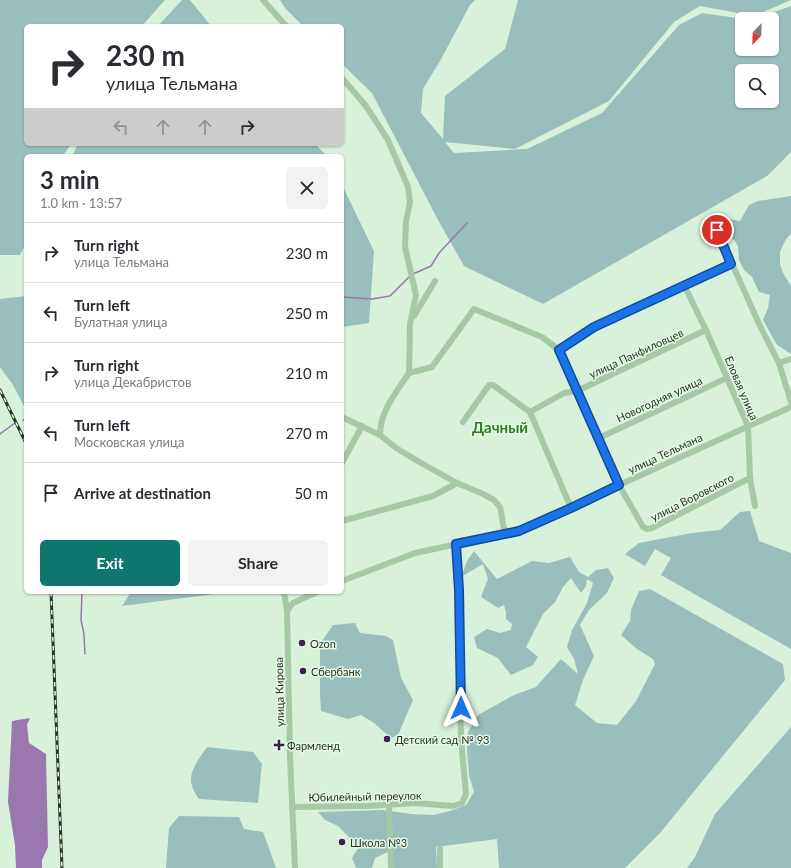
<!DOCTYPE html>
<meta charset="utf-8">
<style>
body{margin:0;font-family:Lato,sans-serif;background:#f2f2f3;color:#2b2b33;height:100vh;display:flex;flex-direction:column;font-size:15px;white-space:nowrap}
*{box-sizing:border-box;margin:0}
p{font-size:13px;color:#7c7c81}
.icon{flex:none;width:22px;height:22px;fill:none;stroke:currentColor;stroke-width:2;stroke-linecap:round;stroke-linejoin:round}
.map{position:relative;flex:1;overflow:hidden}
.sheet{position:absolute;left:24px;top:154px;width:320px;height:440px;display:flex;flex-direction:column;background:#fff;border-radius:6px;box-shadow:0 1px 3px #0004}
.sheet>*{flex:none}
.top-card{position:absolute;left:24px;top:24px;width:320px;height:122px;border-radius:6px;box-shadow:0 1px 3px #0004;background:#fff;color:#2b2b33;overflow:hidden}
.needle{width:26px;rotate:203deg}
.fabs{position:absolute;left:735px;top:12px;display:grid;gap:8px}
.fabs a{display:grid;place-items:center;width:44px;height:44px;border-radius:6px;background:#fff;box-shadow:0 1px 3px #0004;font-size:20px}
.pin{position:absolute;display:grid;place-items:center;width:34px;height:34px;color:#fff;margin:-17px;border:2px solid #fff;border-radius:50%;box-shadow:0 1px 4px #0007}
.me{position:absolute;width:44px;margin:-22px;rotate:0deg;stroke-linejoin:round;filter:drop-shadow(0 0 3px #0008)}
.turn{display:flex;align-items:center;gap:14px;height:84px;padding:0 16px;font-size:18px}
.turn .icon{width:52px;height:52px;stroke-width:2.5}
.turn b{display:block;font-size:28px;line-height:34px}
.lanes{display:flex;align-items:center;height:38px;padding:0 16px;background:#0003;justify-content:center;gap:20px;direction:ltr}
.lanes .off{opacity:.35}
.round{display:grid;place-items:center;flex:none;width:42px;height:42px;border-radius:6px;background:#f2f2f3}
.headline{display:flex;align-items:center;justify-content:space-between;height:68px;padding:0 16px}
h1{font-size:24px;font-weight:700;line-height:30px}
.button{display:flex;gap:8px;margin-top:auto;padding:8px 16px}
.button a{flex:1;height:46px;border-radius:6px;background:#0f766e;color:#fff;font-size:16px;font-weight:700;line-height:46px;text-align:center}
.button a+a{background:#f2f2f3;color:#2b2b33}
ul{padding:0;list-style:none}
li{display:flex;align-items:center;gap:12px;height:60px;padding:0 16px;border-top:1px solid #e1e1e2}
li div{flex:1}
li b{display:block;font-size:15px}
li em{font-style:normal}
.map>svg:first-child{display:block}
</style>
<div class="map">
<svg width="791" height="868" viewBox="0 0 791 868">
<rect width="100%" height="100%" fill="#d8f1db"/>
<!-- green -->
<g fill="#99bfbd" fill-rule="evenodd">
<polygon points="0,0 165,0 142,26 26,26 26,144 71,144 63,156 26,156 26,243 20,255 0,255"/>
<polygon points="182,0 190,0 211,26 158,26"/>
<path d="M 280,0 L 475,0 L 470,5 L 440,61 L 423,89 L 421,113 L 443,139 L 445,96 L 505,49 L 518,0 L 791,0 L 754,16 L 700,6 L 674,22 L 609,101 L 515,149 L 445,142 L 454,153 L 527,149 L 602,113 L 679,25 L 702,13 L 744,19 L 742,19 L 742,49 L 772,49 L 772,19 L 754,19 L 791,6 L 791,152 L 767,176 L 543,304 L 464,266 L 438,220 L 372,93 L 342,64 L 342,26 L 303,26 L 285,8 ZM 742,71 L 772,71 L 772,101 L 742,101 Z"/>
<polygon points="78,144 315,144 327,156 72,156"/>
<polygon points="342,185 374,251 369,323 342,327"/>
<polygon points="791,196 791,233 785,241 780,252 780,264 783,273 791,286 791,354 777,345 763,320 768,308 770,295 759,292 752,277 744,270 739,260 738,246 734,240 722,231 714,218 722,215 729,219 740,221 749,205 758,201"/>
<polygon points="26,296 26,410 13,385 0,367 0,299"/>
<polygon points="750,511 759,541 791,553 791,649 661,575 671,558 655,549 645,566 625,554 639,543 692,533 720,530 740,512"/>
<polygon points="474,551 497,579 532,561 549,563 570,557 579,572 588,577 596,570 608,568 614,578 607,593 589,610 580,625 594,656 583,680 575,705 597,723 617,725 636,701 655,664 653,659 637,649 621,635 630,621 631,610 639,591 650,589 783,664 785,680 660,833 625,868 499,868 497,839 436,847 437,868 394,868 392,850 375,858 372,868 356,868 352,858 359,847 338,826 325,820 318,812 382,810 412,814 433,815 450,811 466,805 474,792 469,775 467,750 468,732 478,715 514,695 536,687 561,659 578,674 574,659 567,647 572,630 587,603 593,583 587,579 586,586 581,593 571,578 563,587 555,602 543,614 526,647 538,657 533,665 511,675 498,658 477,648 474,637 487,629 500,633 511,630 512,624 506,619 506,612 504,605 498,608 481,597 488,579 483,564 461,577 467,561"/>
<polygon points="131,592 216,592 215,594 122,606"/>
<polygon points="355,623 360,633 386,636 393,640 401,678 413,700 398,735 391,738 374,723 361,715 348,719 321,711 320,693 320,644 333,625"/>
<polygon points="791,727 791,868 687,868 695,857 715,814"/>
<path d="M 207,747 L 253,752 L 262,764 L 258,803 L 199,799 C 183,778 194,766 207,747 Z"/>
<polygon points="179,816 239,817 244,829 263,832 276,868 166,868 169,828"/>
</g>
<!-- water -->
<polygon fill="#9a77ae" points="30,718 27,725 29,743 46,754 48,847 42,860 42,868 16,868 15,845 8,802 12,721"/>
<g fill="none" stroke-linecap="round" stroke-linejoin="round">
<!-- stream -->
<g stroke="#9a77ae" stroke-width="1.5">
<polyline points="413,274 431,266 439,253 467,223"/>
<polyline points="342,297 372,299 390,296 410,276"/>
<polyline points="23,420 26,419"/>
<polyline points="0,434 15,423"/>
<polyline points="82,592 81,620 84,634 85,654"/>
</g>
<!-- minor -->
<g stroke="#a5c9a6" stroke-width="6">
<polyline points="263,0 286,26"/>
<polyline points="342,78 366,106 388,140 408,187 410,202 406,222 405,247 416,295 410,324 409,373"/>
<polyline points="712,219 760,326 779,363 791,402"/>
<polyline points="684,285 706,330 748,426 750,478 755,506"/>
<polyline points="414,316 435,281"/>
<polyline points="559,350 594,327 731,264"/>
<polyline points="779,363 791,359"/>
<polyline points="530,412 564,393 577,391 706,330"/>
<polyline points="342,417 380,435 396,448 421,463 457,483 483,494 494,500 500,507 505,534"/>
<polyline points="463,422 489,385 493,385 530,412 571,508"/>
<path d="M 380,435 C 380,411 396,393 409,373 L 432,367 L 474,309 L 542,337 L 559,350 L 619,485 L 643,527 L 647,529 L 652,528 L 750,478"/>
<polyline points="599,438 727,378"/>
<polyline points="342,463 362,426"/>
<polyline points="342,521 433,496 457,483"/>
<polyline points="342,581 415,553 519,531 571,508 619,485 791,407"/>
<polyline points="283,592 285,597 287,611 290,756 295,868"/>
<polyline points="287,611 293,603 317,592"/>
<polyline points="389,805 391,868"/>
<polyline points="292,807 368,806 415,803 453,806 462,803 466,794 461,739 459,590 456,544"/>
<polyline points="440,849 440,868"/>
</g>
<defs>
<g id="rail">
<polyline points="0,390 26,443"/>
<polyline points="51,592 62,868"/>
</g>
</defs>
<!-- rail casing -->
<use href="#rail" stroke="#273426" stroke-width="3"/>
<!-- rail -->
<use href="#rail" stroke="#e4f9e7" stroke-width="1.5" stroke-dasharray="4.5" stroke-linecap="butt"/>
</g>
<g fill="none" stroke-linecap="round" stroke-linejoin="round">
<defs>
<polyline id="route" points="461,708 459,590 456,544 519,531 571,508 619,485 559,350 594,327 731,264 717,230"/>
</defs>
<!-- route casing -->
<use href="#route" stroke="#114b97" stroke-width="10"/>
<!-- route -->
<use href="#route" stroke="#1a73e8" stroke-width="7"/>
</g>
<!-- markers -->
<g fill="#411c55" stroke="#e4f9e7" stroke-width="1.5">
<circle cx="302" cy="643" r="4"/>
<circle cx="303" cy="671" r="4"/>
<circle cx="387" cy="739" r="4"/>
<path d="M277 739h4v4h4v4h-4v4h-4v-4h-4v-4h4z"/>
<circle cx="342" cy="842" r="4"/>
</g>
<g text-anchor="middle" dominant-baseline="central" stroke-width="3" stroke-linejoin="round" paint-order="stroke">
<!-- street labels -->
<g font-size="11" fill="#273426" stroke="#e4f9e7">
<text transform="translate(636 353) rotate(-25)">улица Панфиловцев</text>
<text transform="translate(742 388) rotate(67)">Еловая улица</text>
<text transform="translate(659 399) rotate(-25)">Новогодняя улица</text>
<text transform="translate(665 453) rotate(-25)">улица Тельмана</text>
<text transform="translate(692 497) rotate(-27)">улица Воровского</text>
<text transform="translate(279 692) rotate(-91)">улица Кирова</text>
<text transform="translate(365 796) rotate(-1)">Юбилейный переулок</text>
</g>
<!-- poi labels -->
<g font-size="11" fill="#273426" stroke="#e4f9e7" text-anchor="start">
<text x="310" y="643">Ozon</text>
<text x="311" y="671">Сбербанк</text>
<text x="395" y="739">Детский сад № 93</text>
<text x="287" y="745">Фармленд</text>
<text x="350" y="842">Школа №3</text>
</g>
<!-- district labels -->
<g font-size="15" font-weight="bold" fill="#2f7d1f" stroke="#e4f9e7">
<text x="500" y="427">Дачный</text>
</g>
</g>
</svg>
<div class="fabs">
<a><svg class="needle" viewBox="-14 -14 28 28"><path d="M0-13l5 13h-10z" fill="#e53935"/><path d="M0 13l5-13h-10z" fill="#7c7c81"/></svg></a>
<a><svg class="icon" aria-label="search" viewBox="0 0 24 24"><circle cx="10" cy="10" r="6"/><path d="M15 15l6 6"/></svg></a>
</div>
<div class="pin" style="left:717px;top:230px;background:#d93025"><svg class="icon" aria-label="arrive" viewBox="0 0 24 24"><path d="M6 21V4h12l-3 4 3 4H6"/></svg></div>
<svg class="me" style="left:461px;top:708px" viewBox="-20 -20 40 40"><path d="M0-17L14 15 0 8-14 15z" fill="#1a73e8" stroke="#fff" stroke-width="4"/></svg>
<div class="top-card">
<div class="turn"><svg class="icon" aria-label="right" viewBox="0 0 24 24"><path d="M7 20v-9h11M14 6l5 5-5 5"/></svg><div><b>230 m</b>улица Тельмана</div></div>
<div class="lanes"><svg class="icon off" aria-label="left" viewBox="0 0 24 24"><path d="M17 20v-9H6M10 6l-5 5 5 5"/></svg><svg class="icon off" aria-label="ahead" viewBox="0 0 24 24"><path d="M12 20V5M6 11l6-6 6 6"/></svg><svg class="icon off" aria-label="ahead" viewBox="0 0 24 24"><path d="M12 20V5M6 11l6-6 6 6"/></svg><svg class="icon" aria-label="right" viewBox="0 0 24 24"><path d="M7 20v-9h11M14 6l5 5-5 5"/></svg></div>
</div>
<section class="sheet">
<div class="headline"><div><h1>3 min</h1><p>1.0 km · 13:57</p></div><a class="round"><svg class="icon" aria-label="close" viewBox="0 0 24 24"><path d="M6 6l12 12M18 6L6 18"/></svg></a></div>
<ul>
<li><svg class="icon" aria-label="right" viewBox="0 0 24 24"><path d="M7 20v-9h11M14 6l5 5-5 5"/></svg><div><b>Turn right</b><p>улица Тельмана</p></div><em>230 m</em></li>
<li><svg class="icon" aria-label="left" viewBox="0 0 24 24"><path d="M17 20v-9H6M10 6l-5 5 5 5"/></svg><div><b>Turn left</b><p>Булатная улица</p></div><em>250 m</em></li>
<li><svg class="icon" aria-label="right" viewBox="0 0 24 24"><path d="M7 20v-9h11M14 6l5 5-5 5"/></svg><div><b>Turn right</b><p>улица Декабристов</p></div><em>210 m</em></li>
<li><svg class="icon" aria-label="left" viewBox="0 0 24 24"><path d="M17 20v-9H6M10 6l-5 5 5 5"/></svg><div><b>Turn left</b><p>Московская улица</p></div><em>270 m</em></li>
<li><svg class="icon" aria-label="arrive" viewBox="0 0 24 24"><path d="M6 21V4h12l-3 4 3 4H6"/></svg><div><b>Arrive at destination</b></div><em>50 m</em></li>
</ul>
<div class="button"><a>Exit</a><a>Share</a></div>
</section>
</div>
